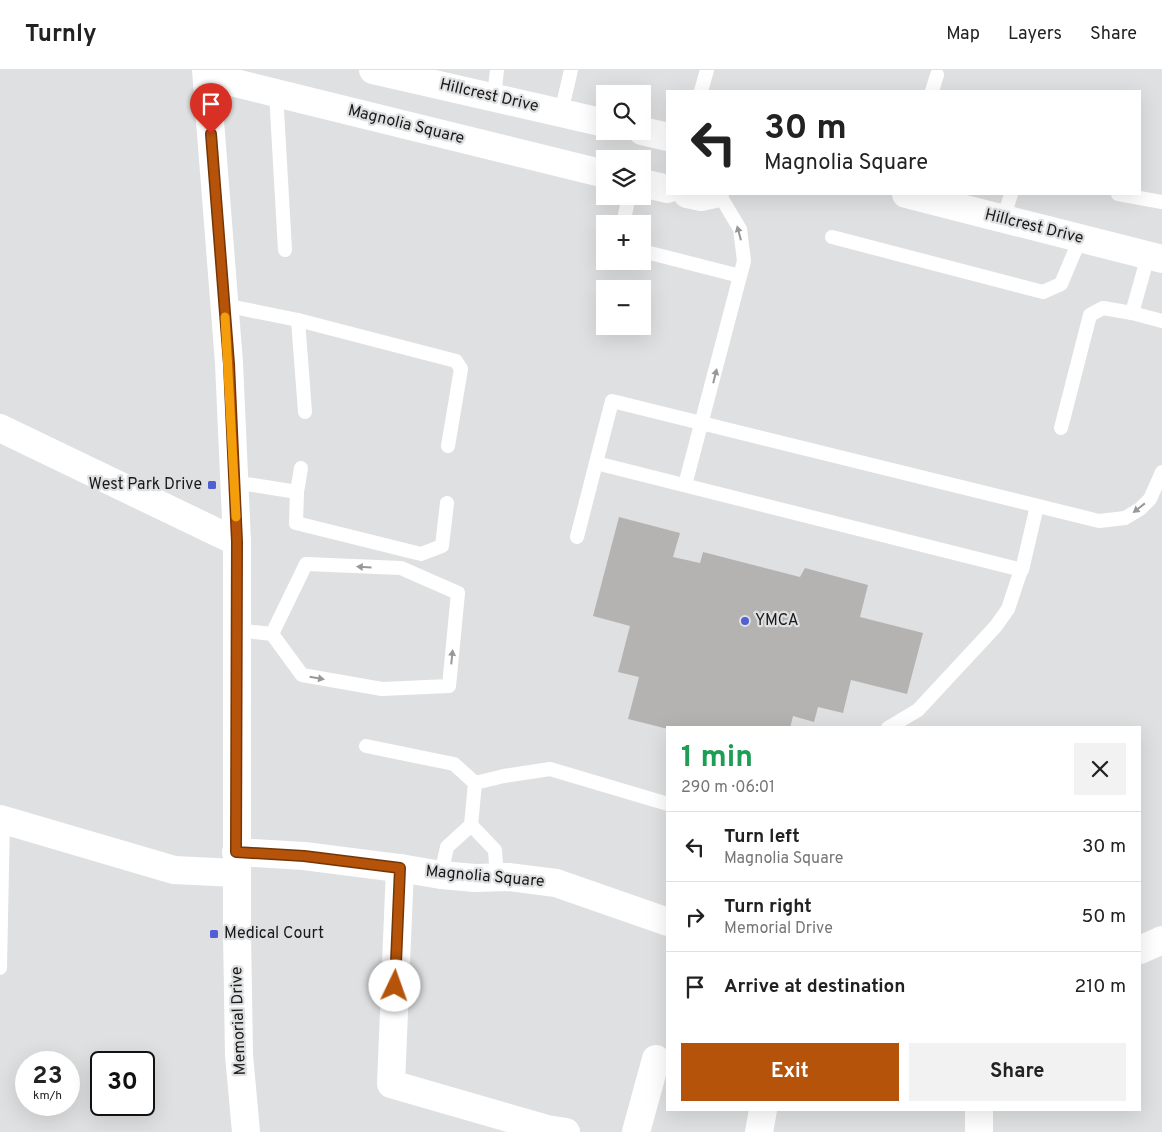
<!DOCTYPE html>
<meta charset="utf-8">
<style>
body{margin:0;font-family:Overpass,sans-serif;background:#f2f2f2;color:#222;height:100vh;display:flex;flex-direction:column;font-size:19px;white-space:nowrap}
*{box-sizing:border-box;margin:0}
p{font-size:16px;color:#767676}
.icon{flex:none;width:28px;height:28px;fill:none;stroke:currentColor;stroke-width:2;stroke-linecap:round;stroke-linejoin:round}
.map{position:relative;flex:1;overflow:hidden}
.drawer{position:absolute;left:666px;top:656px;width:475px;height:385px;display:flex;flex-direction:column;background:#fff;border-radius:0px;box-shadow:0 5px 20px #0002}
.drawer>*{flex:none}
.hud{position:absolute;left:666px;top:20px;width:475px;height:105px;border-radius:0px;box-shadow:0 5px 20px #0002;background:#fff;color:#222;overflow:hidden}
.tools{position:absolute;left:596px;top:15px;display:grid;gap:10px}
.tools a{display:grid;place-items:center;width:55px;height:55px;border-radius:0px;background:#fff;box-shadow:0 5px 20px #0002;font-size:25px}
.speed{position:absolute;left:15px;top:981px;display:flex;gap:10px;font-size:25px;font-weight:700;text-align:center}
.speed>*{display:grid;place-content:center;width:65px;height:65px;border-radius:50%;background:#fff;box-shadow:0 5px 20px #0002;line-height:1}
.speed small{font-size:12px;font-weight:400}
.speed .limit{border:2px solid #111;border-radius:8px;background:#fff;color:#111}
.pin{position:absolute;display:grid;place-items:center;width:42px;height:42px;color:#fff;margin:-51px -21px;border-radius:50% 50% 50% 0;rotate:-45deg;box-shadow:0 0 5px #0007}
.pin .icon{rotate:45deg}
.me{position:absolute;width:55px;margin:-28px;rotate:3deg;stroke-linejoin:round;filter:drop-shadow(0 0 4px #0008)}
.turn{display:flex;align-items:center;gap:18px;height:105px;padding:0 15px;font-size:22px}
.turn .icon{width:65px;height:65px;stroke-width:2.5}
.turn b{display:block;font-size:35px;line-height:42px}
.round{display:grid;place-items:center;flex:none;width:52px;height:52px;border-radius:0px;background:#f2f2f2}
.headline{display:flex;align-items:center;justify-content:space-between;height:85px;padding:0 15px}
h1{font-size:30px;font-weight:700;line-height:38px;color:#1e9e55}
.action{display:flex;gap:10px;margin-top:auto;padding:10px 15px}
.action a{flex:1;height:58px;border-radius:0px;background:#b45309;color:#fff;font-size:20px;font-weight:700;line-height:58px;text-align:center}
.action a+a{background:#f2f2f2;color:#222}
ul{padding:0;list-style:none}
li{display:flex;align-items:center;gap:15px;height:70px;padding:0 15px;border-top:1px solid #e0e0e0}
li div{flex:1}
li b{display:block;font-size:19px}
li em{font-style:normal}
header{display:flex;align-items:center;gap:30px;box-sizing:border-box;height:70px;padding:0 25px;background:#fff;border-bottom:1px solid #e0e0e0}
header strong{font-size:24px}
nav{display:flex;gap:28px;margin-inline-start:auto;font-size:18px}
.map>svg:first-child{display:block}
</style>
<header>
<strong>Turnly</strong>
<nav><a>Map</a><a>Layers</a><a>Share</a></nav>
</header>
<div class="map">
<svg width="1162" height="1062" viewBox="0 0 1162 1062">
<rect width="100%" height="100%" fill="#dfe0e1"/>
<!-- building -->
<polygon fill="#b4b3b2" points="619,447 680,463 673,487 700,493 703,482 800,507 805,498 868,515 860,547 923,563 907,624 851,610 843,643 818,637 814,652 793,646 790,658 668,658 668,659 628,649 639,607 618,602 630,556 593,546"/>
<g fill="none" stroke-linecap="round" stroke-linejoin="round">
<!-- lane -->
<g stroke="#fff" stroke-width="14">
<polyline points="701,21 707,0"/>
<polyline points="932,21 937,5"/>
<polyline points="276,23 285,180"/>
<polyline points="494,27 497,0"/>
<polyline points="561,43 571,0"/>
<polyline points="1118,124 1162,132"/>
<polyline points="1003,150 1011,124"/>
<polyline points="623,154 629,126"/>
<polyline points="832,167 1043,222 1061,214 1080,169"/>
<polyline points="642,181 740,206"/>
<polyline points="224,235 298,250 456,291 461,299 448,376"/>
<polyline points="1132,243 1148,186"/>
<polyline points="298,250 305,342"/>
<polyline points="1061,358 1090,245 1103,238 1132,243 1162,251"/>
<polyline points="234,412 297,422 296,453 421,484 442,476 447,433"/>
<polyline points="685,415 744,191 740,159 719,124"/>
<polyline points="297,422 301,398"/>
<polyline points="1037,436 1022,500 596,393 612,331 1099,451 1125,448 1140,439 1150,429 1162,402"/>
<polyline points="577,467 596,393"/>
<polyline points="237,560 272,564 302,605 382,619 449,616 458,523 401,498 306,494 272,564"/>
<polyline points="888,658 918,640 996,556 1008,539 1021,500"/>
<polyline points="366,676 454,694 475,713 504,706 550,699 668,734"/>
<polyline points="471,755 475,713"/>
<polyline points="441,805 447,777 471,755 495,780 497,808"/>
<polyline points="0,898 3,749"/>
</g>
<!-- street -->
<g stroke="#fff" stroke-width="28">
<polyline points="373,0 605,53"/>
<polyline points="207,6 605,104"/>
<polyline points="642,61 668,67"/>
<polyline points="642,113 668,119"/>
<polyline points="687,124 701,127 715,124"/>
<polyline points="906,124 1162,189"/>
<polyline points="0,358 237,472"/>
<polyline points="0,749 174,800 236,803"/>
<polyline points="236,782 304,786 406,799 441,805 475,808 508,807 556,813 668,852"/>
<polyline points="400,798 391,1014 547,1059 566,1062"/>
<polyline points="1140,880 1162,870"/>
<polyline points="636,1062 656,989"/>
<polyline points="759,1062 763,1040"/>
<polyline points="979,1062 979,1040"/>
</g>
<!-- secondary -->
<polyline stroke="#fff" stroke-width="28" points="206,0 229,293 237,472 237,863 239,985 246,1062"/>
</g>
<!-- one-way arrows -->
<defs><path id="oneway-solid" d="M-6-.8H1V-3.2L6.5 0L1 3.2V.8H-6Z" transform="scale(1.25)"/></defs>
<g fill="#989898">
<use href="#oneway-solid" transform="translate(739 163) rotate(-105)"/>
<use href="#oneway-solid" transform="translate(715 306) rotate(-76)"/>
<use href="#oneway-solid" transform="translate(1139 438) rotate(142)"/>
<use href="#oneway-solid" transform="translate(364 497) rotate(-177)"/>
<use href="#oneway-solid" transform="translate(452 587) rotate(-84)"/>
<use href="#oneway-solid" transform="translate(317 608) rotate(10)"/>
</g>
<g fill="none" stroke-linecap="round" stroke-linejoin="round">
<defs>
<polyline id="route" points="211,64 229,294 237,472 236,782 304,786 400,798 395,916"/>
</defs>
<!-- route casing -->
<use href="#route" stroke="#753606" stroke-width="12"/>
<!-- route -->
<use href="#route" stroke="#b45309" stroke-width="9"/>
<!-- slow -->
<polyline stroke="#f59e0b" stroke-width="9" points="225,247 236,447"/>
</g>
<!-- markers -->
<g fill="#515fd5" stroke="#dfe0e1" stroke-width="2">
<rect x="207" y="410" width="10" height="10" rx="2.5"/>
<circle cx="745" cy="551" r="5"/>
<rect x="209" y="859" width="10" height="10" rx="2.5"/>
</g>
<g text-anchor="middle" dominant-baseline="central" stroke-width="4.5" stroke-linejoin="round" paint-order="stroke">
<!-- street labels -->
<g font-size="16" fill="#19191a" stroke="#dfe0e1">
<text transform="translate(489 26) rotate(13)">Hillcrest Drive</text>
<text transform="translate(406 55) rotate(14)">Magnolia Square</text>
<text transform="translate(1034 157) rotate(14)">Hillcrest Drive</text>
<text transform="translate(485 807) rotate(5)">Magnolia Square</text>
<text transform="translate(239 951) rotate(-92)">Memorial Drive</text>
</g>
<!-- poi labels -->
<g font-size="16" fill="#19191a" stroke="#dfe0e1" text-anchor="start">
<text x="202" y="415" text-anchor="end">West Park Drive</text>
<text x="755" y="551">YMCA</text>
<text x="224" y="864">Medical Court</text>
</g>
</g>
</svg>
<div class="tools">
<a><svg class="icon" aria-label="search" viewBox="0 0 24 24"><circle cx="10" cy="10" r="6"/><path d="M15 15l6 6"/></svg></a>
<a><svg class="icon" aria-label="layers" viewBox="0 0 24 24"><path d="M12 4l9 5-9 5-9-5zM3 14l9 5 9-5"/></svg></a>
<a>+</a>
<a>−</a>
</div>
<div class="speed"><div>23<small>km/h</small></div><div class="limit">30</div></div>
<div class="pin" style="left:211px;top:64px;background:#d93025"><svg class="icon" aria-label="arrive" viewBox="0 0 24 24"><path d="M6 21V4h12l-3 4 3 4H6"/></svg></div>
<svg class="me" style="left:395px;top:916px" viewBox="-20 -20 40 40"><circle r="19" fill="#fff"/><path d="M0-13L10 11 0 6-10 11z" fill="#b45309"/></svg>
<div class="hud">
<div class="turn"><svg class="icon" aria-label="left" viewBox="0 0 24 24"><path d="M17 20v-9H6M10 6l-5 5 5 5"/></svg><div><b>30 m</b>Magnolia Square</div></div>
</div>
<section class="drawer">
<div class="headline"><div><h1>1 min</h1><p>290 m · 06:01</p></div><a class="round"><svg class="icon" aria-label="close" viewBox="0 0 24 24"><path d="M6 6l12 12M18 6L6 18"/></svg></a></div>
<ul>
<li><svg class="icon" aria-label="left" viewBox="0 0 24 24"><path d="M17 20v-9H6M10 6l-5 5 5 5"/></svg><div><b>Turn left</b><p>Magnolia Square</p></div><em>30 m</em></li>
<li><svg class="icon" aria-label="right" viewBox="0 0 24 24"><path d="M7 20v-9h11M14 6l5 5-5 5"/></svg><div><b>Turn right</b><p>Memorial Drive</p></div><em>50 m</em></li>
<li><svg class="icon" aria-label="arrive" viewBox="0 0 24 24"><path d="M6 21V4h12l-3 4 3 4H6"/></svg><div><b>Arrive at destination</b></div><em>210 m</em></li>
</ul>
<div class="action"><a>Exit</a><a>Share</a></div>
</section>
</div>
